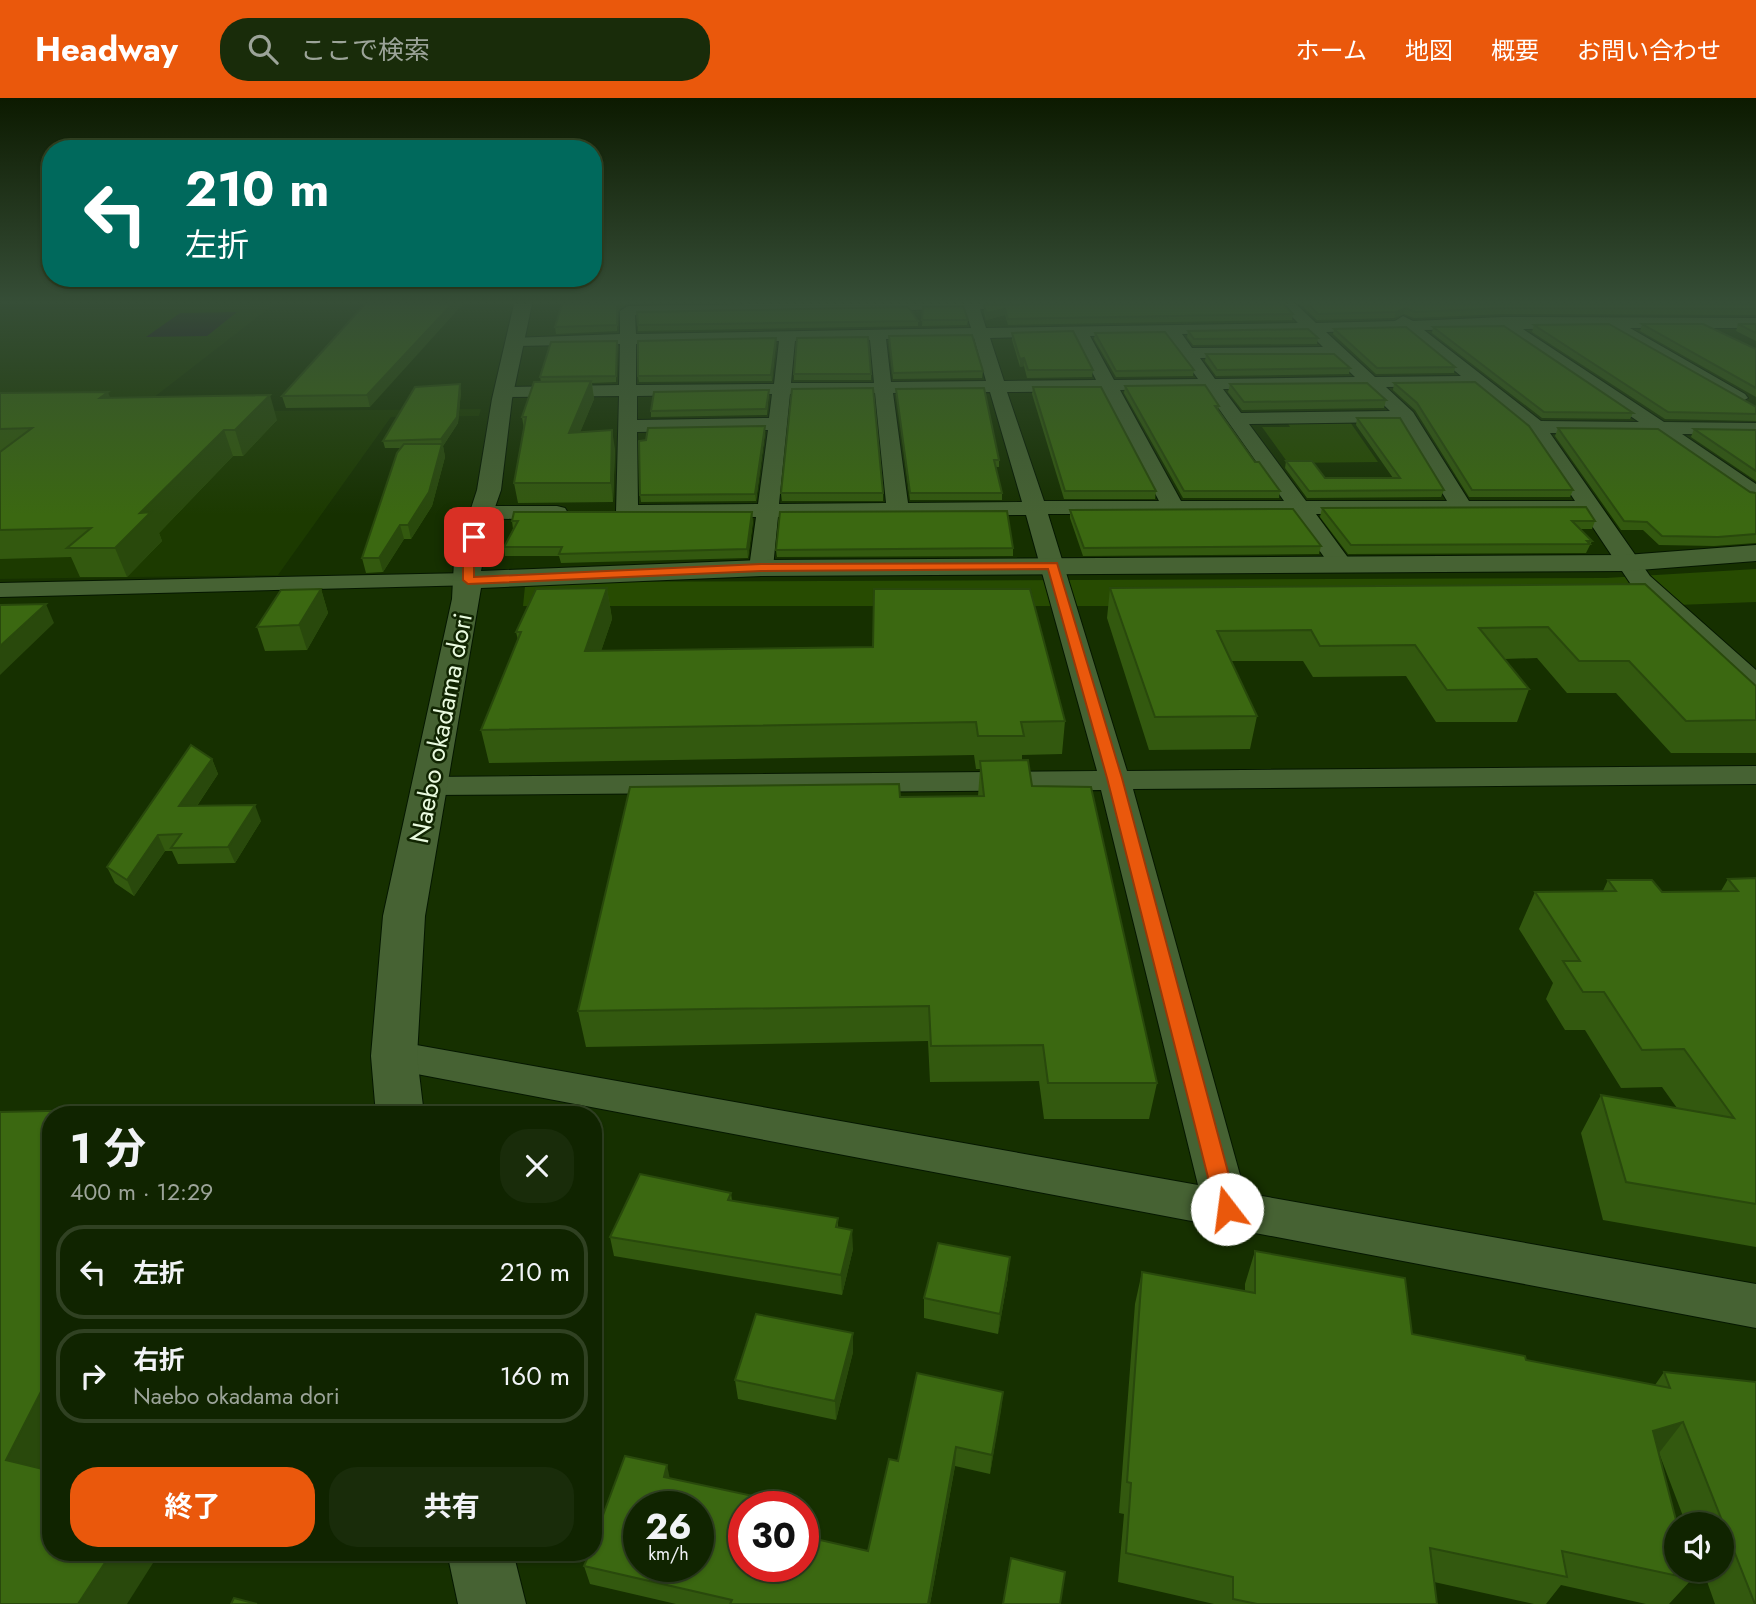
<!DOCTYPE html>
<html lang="ja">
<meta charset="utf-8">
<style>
body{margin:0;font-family:Jost,"Noto Sans JP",sans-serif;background:#192c0a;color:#f1f3f6;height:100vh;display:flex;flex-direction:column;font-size:26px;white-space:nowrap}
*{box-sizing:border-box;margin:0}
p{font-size:23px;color:#9ca499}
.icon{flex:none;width:38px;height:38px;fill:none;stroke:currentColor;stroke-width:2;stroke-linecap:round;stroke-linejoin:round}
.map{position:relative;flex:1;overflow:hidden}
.side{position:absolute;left:42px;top:1008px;width:560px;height:455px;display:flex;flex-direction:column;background:#102400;border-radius:28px;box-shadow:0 2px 5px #0004,0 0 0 2px #304122}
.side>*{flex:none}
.guide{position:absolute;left:42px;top:42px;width:560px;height:147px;border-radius:28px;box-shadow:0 2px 5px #0004,0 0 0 2px #304122;background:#00695c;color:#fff;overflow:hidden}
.fabs{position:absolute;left:1664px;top:1414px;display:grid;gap:14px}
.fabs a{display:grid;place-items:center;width:70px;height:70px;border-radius:50%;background:#102400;box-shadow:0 2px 5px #0004,0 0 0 2px #304122;font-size:35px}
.speed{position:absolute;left:623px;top:1393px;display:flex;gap:14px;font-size:35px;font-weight:700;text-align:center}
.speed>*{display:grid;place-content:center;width:91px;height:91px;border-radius:50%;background:#102400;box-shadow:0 2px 5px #0004,0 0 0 2px #304122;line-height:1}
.speed small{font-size:18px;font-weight:400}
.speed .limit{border:10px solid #d22;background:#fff;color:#111}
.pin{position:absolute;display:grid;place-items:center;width:60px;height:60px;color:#fff;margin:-30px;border-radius:14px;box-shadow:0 4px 10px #0006}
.me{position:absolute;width:77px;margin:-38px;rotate:345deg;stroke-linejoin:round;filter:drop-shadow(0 0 5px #0008)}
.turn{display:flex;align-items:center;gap:24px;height:147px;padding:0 28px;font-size:32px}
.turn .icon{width:91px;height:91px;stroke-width:2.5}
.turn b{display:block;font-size:49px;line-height:60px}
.round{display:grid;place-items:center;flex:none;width:74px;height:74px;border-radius:28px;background:#192c0a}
.summary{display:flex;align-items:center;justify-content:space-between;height:119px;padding:0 28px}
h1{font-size:42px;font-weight:700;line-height:52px}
.primary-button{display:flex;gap:14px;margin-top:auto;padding:14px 28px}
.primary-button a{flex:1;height:80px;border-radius:28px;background:#ea580c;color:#fff;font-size:28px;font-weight:700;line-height:80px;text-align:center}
.primary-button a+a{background:#192c0a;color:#f1f3f6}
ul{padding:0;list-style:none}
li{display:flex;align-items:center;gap:21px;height:94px;margin:0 14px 10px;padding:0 14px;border:4px solid #304122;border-radius:28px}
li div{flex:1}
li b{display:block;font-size:26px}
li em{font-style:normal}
header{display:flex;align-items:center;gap:42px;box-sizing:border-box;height:98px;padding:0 35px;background:#ea580c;color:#fff}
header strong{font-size:33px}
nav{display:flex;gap:38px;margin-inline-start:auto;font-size:24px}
.search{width:490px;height:63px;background:#192c0a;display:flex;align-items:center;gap:18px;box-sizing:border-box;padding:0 24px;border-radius:28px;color:#9ca499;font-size:26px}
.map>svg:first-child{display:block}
</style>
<header>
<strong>Headway</strong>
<div class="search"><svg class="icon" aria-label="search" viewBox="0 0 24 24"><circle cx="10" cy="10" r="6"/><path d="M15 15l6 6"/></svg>ここで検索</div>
<nav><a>ホーム</a><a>地図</a><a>概要</a><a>お問い合わせ</a></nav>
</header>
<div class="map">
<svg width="1756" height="1506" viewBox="0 0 1756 1506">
<rect width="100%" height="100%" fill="#163000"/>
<!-- built -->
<polygon fill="#1c3a00" points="274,206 135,314 481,311 479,318 391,319 278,477 0,481 0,212"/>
<!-- green -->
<g fill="#274b01">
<polygon points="1287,324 1350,324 1378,364 1288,365 1262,329 1290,329"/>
<polygon points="1756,471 1756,504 1651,508 523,508 525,488 552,484 1606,480"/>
</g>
<!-- water -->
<polygon fill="#20002e" points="237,214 207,238 146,239 180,215"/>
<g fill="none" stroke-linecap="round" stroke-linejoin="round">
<defs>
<g id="minor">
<path d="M 750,206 L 1029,206 L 1022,210 L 980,211 L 986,230 L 1298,225 L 1280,206 L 1296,206 L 1316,225 L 1395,223 L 1403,218 L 1413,223 L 1503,219 L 1756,220 L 1756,230 L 1630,230 L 1745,296 L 1748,300 L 1739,305 L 1608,230 L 1523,231 L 1664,324 L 1756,325 L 1756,337 L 1682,336 L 1756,386 L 1756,401 L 1748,400 L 1656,336 L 1550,335 L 1650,478 L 1756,572 L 1756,595 L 1746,593 L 1632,488 L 1584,416 L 1316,416 L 1352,465 L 1348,470 L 1332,470 L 1293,416 L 1048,416 L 1127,673 L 1756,668 L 1756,686 L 1133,691 L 1245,1095 L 1756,1186 L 1756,1230 L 380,969 L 374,958 L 380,947 L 394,943 L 1198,1087 L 1101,692 L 429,697 L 418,695 L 413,688 L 418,681 L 429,679 L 1097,673 L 1026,417 L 778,419 L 773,470 L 769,475 L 753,475 L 749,470 L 756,419 L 619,419 L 616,414 L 619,298 L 504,299 L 495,294 L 504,289 L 619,287 L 620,246 L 517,248 L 509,243 L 511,240 L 620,236 L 620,213 L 628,208 ZM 965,211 L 971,230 L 636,236 L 635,217 ZM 1503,231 L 1639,324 L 1541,323 L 1424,232 ZM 1405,232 L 1461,278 L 1375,279 L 1326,234 ZM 1308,234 L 1323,249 L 1192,250 L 1182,236 ZM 1166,237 L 1198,281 L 1114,282 L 1090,238 ZM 1074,238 L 1096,282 L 1004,283 L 990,240 ZM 974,240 L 986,283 L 891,284 L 886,241 ZM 870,242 L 874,285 L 791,285 L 795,243 ZM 779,243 L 774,286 L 636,287 L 636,246 ZM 1334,259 L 1355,279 L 1215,281 L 1200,260 ZM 1474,288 L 1529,333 L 1575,403 L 1469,403 L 1413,314 L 1386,289 ZM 1366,290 L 1390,313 L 1241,315 L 1223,291 ZM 1205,291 L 1284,403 L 1181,403 L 1120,292 ZM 1102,293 L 1159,403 L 1044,403 L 1007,294 ZM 990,294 L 1022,404 L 908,405 L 893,295 ZM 875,295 L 886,405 L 779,406 L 790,296 ZM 772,296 L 769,320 L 637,322 L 637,298 ZM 1400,324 L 1447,403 L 1306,403 L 1249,326 ZM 768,332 L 758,406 L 638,407 L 637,334 Z"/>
<polygon points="480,408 557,408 565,410 568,415 565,420 557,422 472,420 469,415 472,410"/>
<polygon points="468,475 477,477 480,482 477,487 0,499 0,485"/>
</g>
<g id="tertiary">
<polygon points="514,206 532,206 512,301 501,392 493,415 481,473 761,462 1626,457 1756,447 1756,463 1626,473 761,478 481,490 425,818 417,958 424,1017 376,1017 371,958 383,818 452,501 454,463 477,392 492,301"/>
<polygon points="447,1454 513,1454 526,1506 458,1506"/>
</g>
</defs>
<!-- minor casing -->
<use href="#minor" stroke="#051700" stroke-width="2"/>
<!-- tertiary casing -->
<use href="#tertiary" stroke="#051700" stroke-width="2"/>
<!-- minor -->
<use href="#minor" fill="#466233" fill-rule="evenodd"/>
<!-- tertiary -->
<use href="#tertiary" fill="#466233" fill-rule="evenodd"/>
</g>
<!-- wall -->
<g fill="#33590f">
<polygon points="365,206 370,309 286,310 282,298"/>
<polygon points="1300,206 1756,206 1756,217 1503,216 1414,220 1404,216 1394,220 1317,222"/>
<polygon points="984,207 1293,216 1292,222 1008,227 1005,217 986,222 984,214"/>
<polygon points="923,209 968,222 967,227 922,228"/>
<polygon points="617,213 617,233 556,236 555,229"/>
<polygon points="918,223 918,228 638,233 638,227"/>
<polygon points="1642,226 1756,251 1756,299 1640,233"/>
<polygon points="1738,226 1756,226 1756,243 1736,233"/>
<polygon points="1534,227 1756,309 1756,323 1665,321 1532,234"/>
<polygon points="1433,229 1633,315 1630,321 1542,320 1432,235"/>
<polygon points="1334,231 1455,269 1454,275 1376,276 1333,236"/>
<polygon points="1188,233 1318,240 1317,246 1193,247 1187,239"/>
<polygon points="1012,235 1093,272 1092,279 1027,280 1024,268 1020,269 1012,242"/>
<polygon points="1095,235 1194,272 1193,278 1116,279 1094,241"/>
<polygon points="889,238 983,273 982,280 893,281"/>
<polygon points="776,240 772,283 639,284 638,278"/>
<polygon points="617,249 616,284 592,285 594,301 580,334 615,351 613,404 518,405 514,385 524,331 522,319 541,284 540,279"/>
<polygon points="1206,256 1350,270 1349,276 1216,278 1205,263"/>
<rect x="794" y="276" width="77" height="6"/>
<polygon points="1394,285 1573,392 1570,399 1469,399 1415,312 1393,292"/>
<polygon points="1230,286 1386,302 1384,310 1242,312 1228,294"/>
<polygon points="1125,288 1219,308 1218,313 1255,364 1280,393 1279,400 1183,400 1124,295"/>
<polygon points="1033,289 1156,393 1155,401 1064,401 1032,296"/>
<polygon points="896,291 999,362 999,369 996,369 1002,395 1002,402 910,402"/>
<polygon points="769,292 767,317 651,319 651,313"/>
<polygon points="461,293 458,325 443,348 445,359 432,408 411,441 404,441 383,474 366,475 362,460 402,350 385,350 383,343"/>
<polygon points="0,295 110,300 277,322 243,358 233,358 159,435 162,443 127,479 80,479 71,459 0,461"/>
<polygon points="1357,320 1444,392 1441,399 1307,400 1285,370 1286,363 1325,380 1393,380 1356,327"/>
<polygon points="1558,330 1750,394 1756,395 1756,445 1714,448 1659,447 1643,432 1621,432 1555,338"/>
<polygon points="1694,331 1756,332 1756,383 1691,339"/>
<polygon points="765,335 756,403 641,404 640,397"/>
<polygon points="781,395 883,395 883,403 782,403"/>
<polygon points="1322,410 1595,423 1592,431 1580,431 1592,443 1586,455 1348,456 1320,419"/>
<polygon points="1070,412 1321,448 1319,456 1083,458 1070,420"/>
<polygon points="512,423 753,423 748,460 561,465 559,458 505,458 504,449 513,431"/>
<polygon points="1013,450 1013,458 777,459 776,452"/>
<polygon points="1645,486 1756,588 1756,655 1671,655 1616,595 1567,595 1537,560 1504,561 1529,591 1517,624 1436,624 1406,578 1313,579 1303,563 1231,563 1257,618 1250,651 1149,652 1107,520 1110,490"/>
<polygon points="607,490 612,521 601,553 1065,623 1062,656 1022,657 1022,662 1157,985 1149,1021 1044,1021 1039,983 930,984 928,943 586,949 578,913 900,699 978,698 980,671 976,671 974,657 489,665 481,632 518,542 516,534"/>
<polygon points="321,491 328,515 307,552 265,553 257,529"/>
<polygon points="212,661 218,676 197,708 261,723 235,765 178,766 172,753 165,753 134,798 115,785 107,769"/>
<polygon points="1756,780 1756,1149 1603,1122 1581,1035 1601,997 1677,1010 1662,989 1621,990 1585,932 1565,932 1546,901 1553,885 1519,831 1535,794 1603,793 1608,782 1662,794 1721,793 1728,781"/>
<polygon points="731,1095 732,1103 838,1120 838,1130 853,1151 842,1197 614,1158 610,1139"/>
<polygon points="1255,1153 1412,1236 1526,1262 1655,1287 1664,1274 1756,1506 1715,1506 1703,1472 1722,1472 1722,1426 1686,1426 1659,1355 1658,1355 1692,1481 1669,1506 1646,1506 1561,1487 1546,1506 1534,1506 1434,1484 1437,1506 1214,1506 1118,1484 1124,1416 1119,1415 1135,1206 1142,1174 1245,1193 1245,1186"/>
<polygon points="1008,1179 998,1236 924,1220 924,1200"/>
<polygon points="853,1235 853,1254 836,1322 738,1301 735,1282"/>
<polygon points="1003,1294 990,1376 955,1368 930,1506 676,1506 590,1486 584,1468 670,1381 744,1468 868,1453 898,1363"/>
</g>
<!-- shaded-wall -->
<g fill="#29490c">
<polygon points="452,206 463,206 370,309 367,297"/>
<polygon points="617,206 627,206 617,213 617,233"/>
<polygon points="1406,210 1404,216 1394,220 1396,214"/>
<polygon points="1005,211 1005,217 986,222 986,215"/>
<polygon points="776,240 776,246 772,283 771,277"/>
<polygon points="1024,260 1024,268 1020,269 1020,261"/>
<polygon points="591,283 594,301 572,354 569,335"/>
<polygon points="460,286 461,293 458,325 443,348 445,359 432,408 411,441 408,427 442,347 441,341"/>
<polygon points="108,294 117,318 100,300"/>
<polygon points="270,297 277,322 243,358 235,332"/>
<polygon points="765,328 765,335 756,403 755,396"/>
<polygon points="224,332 233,358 159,435 162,443 127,479 115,450 140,415"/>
<polygon points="612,332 615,351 613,404 611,385"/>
<polygon points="752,414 753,423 748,460 747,451"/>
<polygon points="400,427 404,441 383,474 379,460"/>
<polygon points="607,490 612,521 590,585 585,553"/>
<polygon points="321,491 328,515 307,552 299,527"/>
<polygon points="46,506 54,525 0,577 0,548"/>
<polygon points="212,661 218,676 186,724 179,708"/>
<polygon points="255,707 261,723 235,765 228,749"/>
<polygon points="158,737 165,753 134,798 127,782"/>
<polygon points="278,1008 282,1017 274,1017"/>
<polygon points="852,1132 853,1151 842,1197 841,1177"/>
<polygon points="1010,1159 1008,1179 998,1236 1000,1216"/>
<polygon points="595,1179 597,1189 593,1208 593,1187"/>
<polygon points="853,1235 853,1254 836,1322 835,1303"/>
<polygon points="51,1274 51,1363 35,1395 6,1362"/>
<polygon points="1003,1294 1001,1313 990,1376 992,1357"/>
<polygon points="1683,1324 1659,1355 1629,1364 1653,1333"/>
<polygon points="956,1349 955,1368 930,1506 928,1506"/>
<polygon points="667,1367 671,1386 664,1379"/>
<polygon points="753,1398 754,1409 750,1409"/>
<polygon points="112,1454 160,1454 127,1506 78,1506"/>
</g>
<!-- building -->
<g fill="#3b6811" stroke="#29490c" stroke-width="2" fill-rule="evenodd">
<polygon points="365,206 452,206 367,297 282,298"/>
<polygon points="562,206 617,206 617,227 555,229"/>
<polygon points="1023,206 1284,206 1293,216 1008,221 1005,211 986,215 984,207"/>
<polygon points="1308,206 1756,206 1756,211 1505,210 1415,214 1406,210 1396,214 1318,216"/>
<polygon points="963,208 968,222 922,222 923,209"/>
<polygon points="908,209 918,223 638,227 637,214"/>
<polygon points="1609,226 1756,309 1756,316 1668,314 1534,227"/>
<polygon points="1642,226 1703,226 1756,251 1756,290"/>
<polygon points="1738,226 1756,226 1756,235"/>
<polygon points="1504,228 1633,315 1544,314 1433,229"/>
<polygon points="1406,229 1455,269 1377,270 1334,231"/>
<polygon points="1308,231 1318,240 1194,241 1188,233"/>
<polygon points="1073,233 1093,272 1028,272 1024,260 1020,261 1012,235"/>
<polygon points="1165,234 1194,272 1116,273 1095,235"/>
<polygon points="972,237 983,273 893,275 889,238"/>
<polygon points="868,239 871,276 794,276 797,240"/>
<polygon points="776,240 771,277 638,278 638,243"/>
<polygon points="617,243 616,278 540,279 551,244"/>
<polygon points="1206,256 1334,256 1350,270 1217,272"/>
<polygon points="591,283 569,335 612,332 611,385 514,385 526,319 522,319 534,284"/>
<polygon points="1475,284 1529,328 1573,392 1472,392 1417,305 1394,285"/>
<polygon points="1367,285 1386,302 1244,304 1230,286"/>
<polygon points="460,286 457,319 441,341 383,343 415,289"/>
<polygon points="1205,287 1219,308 1215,308 1255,364 1259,364 1280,393 1184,393 1125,288"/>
<polygon points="1033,289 1101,289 1156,393 1065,393"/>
<polygon points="873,290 883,395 781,395 792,291"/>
<polygon points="984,290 999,362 994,362 1002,395 910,395 896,291"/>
<polygon points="769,292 766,311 651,313 654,294"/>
<polygon points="108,294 100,300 270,297 235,332 224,332 140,415 151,414 115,450 67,450 91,430 0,432 0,354 32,330 0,331 0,295"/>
<polygon points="1357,320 1400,320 1444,392 1309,393 1286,363 1312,363 1325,380 1400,380"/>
<polygon points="765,328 755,396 640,397 639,343 646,342 648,330"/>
<polygon points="1558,330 1658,331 1750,394 1756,395 1756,436 1718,439 1662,438 1647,424 1624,423"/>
<polygon points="1694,331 1756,332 1756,373"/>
<polygon points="404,346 442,346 429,394 408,427 400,427 379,460 362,460 397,355"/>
<polygon points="1586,409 1595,423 1572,423 1592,443 1587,443 1590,446 1351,447 1322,410"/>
<polygon points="1293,411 1321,448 1084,450 1070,412"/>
<polygon points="1007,413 1013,450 776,452 780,414"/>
<polygon points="514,414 752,414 747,451 559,456 562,449 504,449 518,423 512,423"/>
<polygon points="1645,486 1756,588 1756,622 1686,623 1629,563 1579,563 1548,529 1479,530 1529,591 1447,592 1415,547 1320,548 1311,532 1217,533 1257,618 1155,619 1110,490"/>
<polygon points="607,490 585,553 873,549 874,491 1030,491 1065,623 1021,624 1024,638 978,638 976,624 481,632 521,534 516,534 536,491"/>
<polygon points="321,491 299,527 257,529 281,492"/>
<polygon points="46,506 0,548 0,507"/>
<polygon points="191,647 212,661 179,708 255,707 228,749 171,750 181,736 158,737 127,782 107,769"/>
<polygon points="1028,662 1032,688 1091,689 1157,985 1048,985 1043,947 931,948 929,908 578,913 630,689 899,686 900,699 984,698 980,663"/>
<polygon points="1756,780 1756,1106 1626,1084 1601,997 1734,1020 1684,951 1642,952 1604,894 1583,894 1563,863 1580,863 1535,794 1616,793 1608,782 1652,782 1662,794 1738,793 1728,781"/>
<polygon points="278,1008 274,1017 51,1017 51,1274 6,1362 51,1373 51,1454 112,1454 78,1506 0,1506 0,1014"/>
<polygon points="640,1076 731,1095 728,1102 838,1120 836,1129 852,1132 841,1177 610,1139"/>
<polygon points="938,1145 1010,1159 1000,1216 924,1200"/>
<polygon points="1255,1153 1405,1180 1412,1236 1525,1258 1526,1262 1670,1290 1664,1274 1756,1284 1756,1506 1755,1506 1683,1324 1653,1333 1677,1426 1676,1472 1689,1472 1692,1481 1562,1453 1567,1479 1430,1450 1437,1506 1257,1506 1233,1501 1233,1479 1126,1455 1131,1385 1127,1384 1142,1174 1255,1195"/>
<polygon points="756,1216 853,1235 835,1303 735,1282"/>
<path d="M 917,1275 L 1003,1294 L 992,1357 L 956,1349 L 928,1506 L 730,1506 L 732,1502 L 584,1468 L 590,1454 L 593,1454 L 593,1444 L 625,1358 L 667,1367 L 664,1379 L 753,1398 L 750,1409 L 744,1409 L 744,1468 L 803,1468 L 803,1438 L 868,1453 L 889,1361 L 898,1363 ZM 639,1409 L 698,1409 L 698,1468 L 639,1468 Z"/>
<polygon points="1011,1460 1065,1474 1060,1506 1003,1506"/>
<polygon points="234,1500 257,1506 231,1506"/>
</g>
<!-- sky -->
<linearGradient id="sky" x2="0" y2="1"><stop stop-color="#0c1a00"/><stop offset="0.49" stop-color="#364e37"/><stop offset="1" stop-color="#364e37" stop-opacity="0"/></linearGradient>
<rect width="1756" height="417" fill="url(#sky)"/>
<!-- route -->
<polygon fill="#ea580c" stroke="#983908" stroke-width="2" points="474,436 480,439 474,463 474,479 761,466 1057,465 1122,680 1238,1111 1235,1117 1227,1120 1220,1117 1216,1111 1107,680 1048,471 761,473 468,486 463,482 463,463 469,439"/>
<g text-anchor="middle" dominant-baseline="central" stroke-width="5" stroke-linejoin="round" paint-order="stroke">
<!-- street labels -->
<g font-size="26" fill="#e9fadf" stroke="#112502">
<text transform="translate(441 630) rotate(-79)">Naebo okadama dori</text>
</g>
</g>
</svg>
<div class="fabs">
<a><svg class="icon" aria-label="sound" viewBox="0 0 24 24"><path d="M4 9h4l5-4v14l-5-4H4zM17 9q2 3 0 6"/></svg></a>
</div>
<div class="speed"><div>26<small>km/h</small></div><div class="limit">30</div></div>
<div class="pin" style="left:474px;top:439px;background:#d93025"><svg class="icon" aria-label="arrive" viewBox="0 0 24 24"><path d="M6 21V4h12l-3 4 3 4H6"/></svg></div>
<svg class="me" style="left:1227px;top:1111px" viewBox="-20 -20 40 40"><circle r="19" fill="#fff"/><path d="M0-13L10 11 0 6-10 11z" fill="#ea580c"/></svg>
<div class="guide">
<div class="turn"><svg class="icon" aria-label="left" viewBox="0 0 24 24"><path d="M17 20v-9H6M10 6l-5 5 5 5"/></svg><div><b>210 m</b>左折</div></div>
</div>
<section class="side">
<div class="summary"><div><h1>1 分</h1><p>400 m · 12:29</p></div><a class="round"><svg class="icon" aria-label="close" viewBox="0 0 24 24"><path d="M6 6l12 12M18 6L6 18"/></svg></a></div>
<ul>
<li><svg class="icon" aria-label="left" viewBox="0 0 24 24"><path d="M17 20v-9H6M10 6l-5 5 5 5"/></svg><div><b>左折</b></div><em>210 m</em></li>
<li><svg class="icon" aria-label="right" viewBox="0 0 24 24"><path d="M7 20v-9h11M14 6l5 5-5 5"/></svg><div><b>右折</b><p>Naebo okadama dori</p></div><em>160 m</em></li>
</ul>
<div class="primary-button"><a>終了</a><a>共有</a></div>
</section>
</div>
